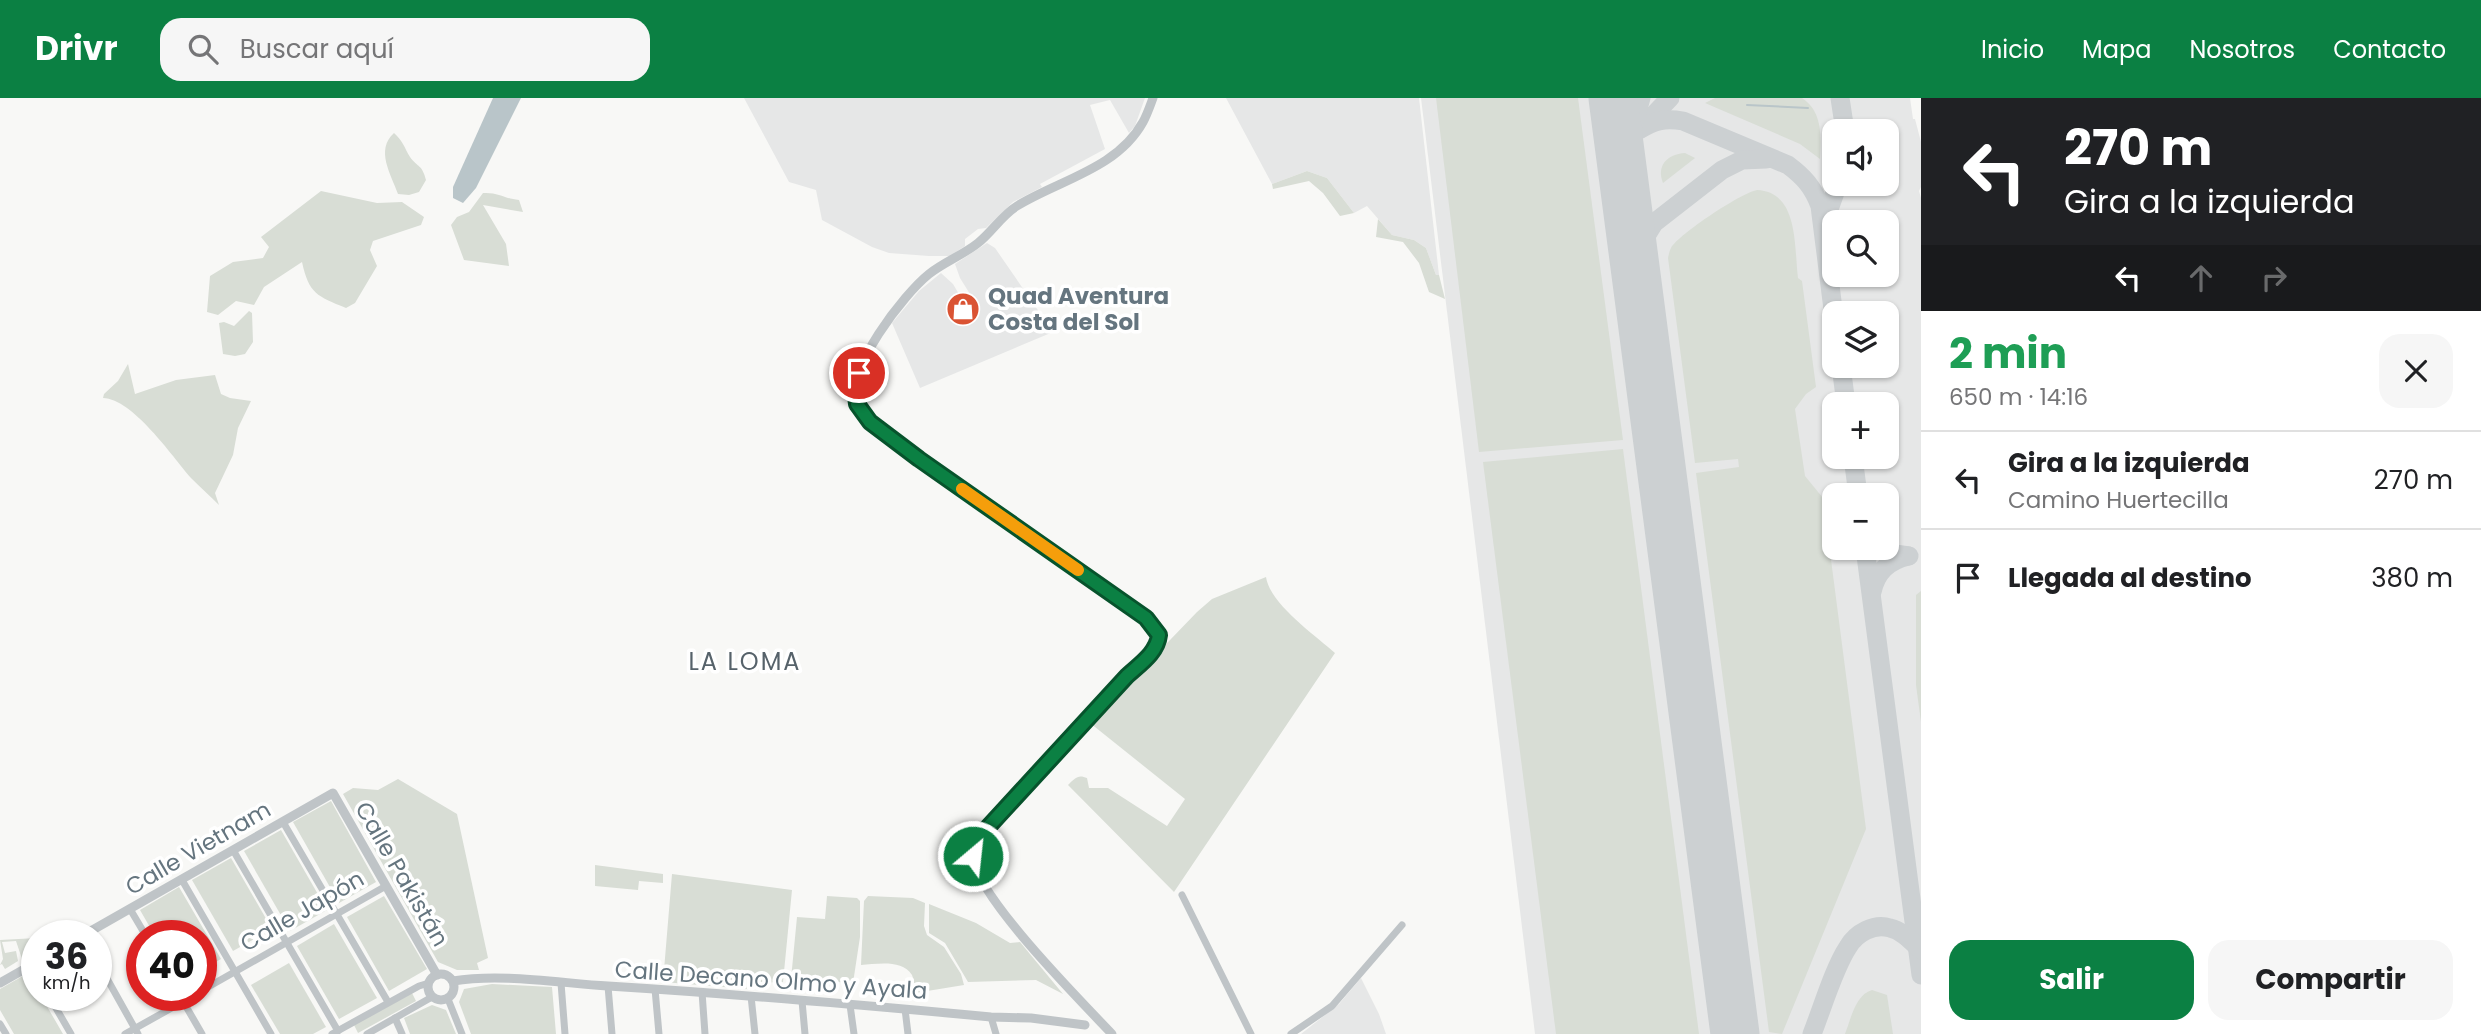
<!DOCTYPE html>
<html lang="es">
<meta charset="utf-8">
<style>
body{margin:0;font-family:Poppins,sans-serif;background:#f6f6f6;color:#202124;height:100vh;display:flex;flex-direction:column;font-size:26px;white-space:nowrap}
*{box-sizing:border-box;margin:0}
p{font-size:23px;color:#757577}
.icon{flex:none;width:38px;height:38px;fill:none;stroke:currentColor;stroke-width:2;stroke-linecap:round;stroke-linejoin:round}
.map{position:relative;flex:1;overflow:hidden}
.sheet{display:flex;flex-direction:column;background:#fff;width:560px}
.sheet>*{flex:none}
.banner{background:#202124;color:#fff;overflow:hidden}
.fabs{position:absolute;left:1822px;top:21px;display:grid;gap:14px}
.fabs a{display:grid;place-items:center;width:77px;height:77px;border-radius:14px;background:#fff;box-shadow:0 2px 5px #0004;font-size:35px}
.speed{position:absolute;left:21px;top:822px;display:flex;gap:14px;font-size:35px;font-weight:700;text-align:center}
.speed>*{display:grid;place-content:center;width:91px;height:91px;border-radius:50%;background:#fff;box-shadow:0 2px 5px #0004;line-height:1}
.speed small{font-size:18px;font-weight:400}
.speed .limit{border:10px solid #d22;background:#fff;color:#111}
.pin{position:absolute;display:grid;place-items:center;width:60px;height:60px;color:#fff;margin:-30px;border:4px solid #fff;border-radius:50%;box-shadow:0 2px 7px #0007}
.me{position:absolute;width:77px;margin:-38px;rotate:28deg;stroke-linejoin:round;filter:drop-shadow(0 0 5px #0008)}
.turn{display:flex;align-items:center;gap:24px;height:147px;padding:0 28px;font-size:32px}
.turn .icon{width:91px;height:91px;stroke-width:2.5}
.turn b{display:block;font-size:49px;line-height:60px}
.lanes{display:flex;align-items:center;height:66px;padding:0 28px;background:#0003;justify-content:center;gap:35px;direction:ltr}
.lanes .off{opacity:.35}
.round{display:grid;place-items:center;flex:none;width:74px;height:74px;border-radius:21px;background:#f6f6f6}
.overview{display:flex;align-items:center;justify-content:space-between;height:119px;padding:0 28px}
h1{font-size:42px;font-weight:700;line-height:52px;color:#1e9e55}
.cta{display:flex;gap:14px;margin-top:auto;padding:14px 28px}
.cta a{flex:1;height:80px;border-radius:21px;background:#0b8043;color:#fff;font-size:28px;font-weight:700;line-height:80px;text-align:center}
.cta a+a{background:#f6f6f6;color:#202124}
ul{padding:0;list-style:none}
li{display:flex;align-items:center;gap:21px;height:98px;padding:0 28px;border-top:2px solid #e0e0e0}
li div{flex:1}
li b{display:block;font-size:26px}
li em{font-style:normal}
header{display:flex;align-items:center;gap:42px;box-sizing:border-box;height:98px;padding:0 35px;background:#0b8043;color:#fff}
header strong{font-size:33px}
nav{display:flex;gap:38px;margin-inline-start:auto;font-size:24px}
.search{width:490px;height:63px;background:#f6f6f6;display:flex;align-items:center;gap:18px;box-sizing:border-box;padding:0 24px;border-radius:21px;color:#757577;font-size:26px}
main{display:flex;flex:1;min-height:0}
.map>svg:first-child{display:block}
</style>
<header>
<strong>Drivr</strong>
<div class="search"><svg class="icon" aria-label="search" viewBox="0 0 24 24"><circle cx="10" cy="10" r="6"/><path d="M15 15l6 6"/></svg>Buscar aquí</div>
<nav><a>Inicio</a><a>Mapa</a><a>Nosotros</a><a>Contacto</a></nav>
</header>
<main>
<div class="map">
<svg width="1921" height="936" viewBox="0 0 1921 936">
<rect width="100%" height="100%" fill="#f8f8f6"/>
<!-- built -->
<g fill="#e6e7e7" fill-rule="evenodd">
<polygon points="744,0 1145,0 1135,28 1129,35 1110,2 1090,7 1105,51 1040,86 1042,89 1013,104 986,130 978,131 965,141 965,148 950,158 929,158 889,155 872,149 822,122 816,92 789,84"/>
<polygon points="1226,0 1419,0 1439,177 1436,177 1426,150 1414,142 1392,137 1367,108 1354,115 1327,80 1307,73 1272,86"/>
<path d="M 1421,0 L 1910,0 L 1913,21 L 1915,21 L 1921,44 L 1921,89 L 1919,93 L 1921,100 L 1921,936 L 1535,936 ZM 1834,33 L 1886,33 L 1886,86 L 1834,86 ZM 1834,124 L 1886,124 L 1886,177 L 1834,177 ZM 1834,215 L 1886,215 L 1886,268 L 1834,268 ZM 1834,306 L 1886,306 L 1886,359 L 1834,359 ZM 1834,397 L 1886,397 L 1886,450 L 1834,450 Z"/>
<polygon points="987,145 995,150 1053,234 920,290 892,225 919,193 941,175 953,186 963,203 970,196 960,180 955,166"/>
<polygon points="1361,880 1379,916 1386,936 1301,936 1339,906"/>
</g>
<!-- green -->
<g fill="#d8ddd5">
<polygon points="1436,0 1578,0 1623,342 1479,354"/>
<path d="M 1715,0 L 1802,0 C 1823,14 1821,38 1820,61 L 1800,46 L 1705,5 Z"/>
<path d="M 394,35 C 403,43 404,49 410,59 C 418,70 422,66 426,82 L 419,94 L 409,97 L 398,96 C 391,76 375,52 394,35 Z"/>
<path d="M 1685,55 L 1695,60 L 1663,85 C 1656,68 1667,56 1685,55 Z"/>
<polygon points="1307,73 1327,80 1354,115 1340,118 1323,95 1309,83 1273,91 1272,86"/>
<path d="M 1757,92 C 1799,94 1794,148 1798,180 L 1802,183 L 1816,289 L 1806,296 L 1795,311 L 1805,378 L 1823,400 L 1866,731 L 1782,936 L 1769,934 L 1696,375 L 1739,369 L 1738,361 L 1695,365 L 1668,160 C 1669,156 1669,154 1671,150 C 1679,136 1741,95 1757,92 Z"/>
<path d="M 321,93 L 377,105 L 402,104 L 424,119 L 421,127 L 373,143 L 370,152 L 377,168 L 355,205 L 346,210 C 317,198 309,196 302,164 L 264,189 L 254,207 L 236,203 L 218,217 L 207,214 L 210,178 L 233,164 L 263,160 L 269,149 L 261,139 Z"/>
<path d="M 483,95 C 499,94 505,101 519,102 L 523,114 L 483,107 L 506,146 L 509,168 L 464,162 L 451,127 L 457,119 L 469,114 Z"/>
<polygon points="1378,121 1392,137 1414,142 1426,150 1436,177 1439,177 1445,201 1429,194 1419,165 1403,144 1376,139"/>
<polygon points="249,213 252,215 253,244 245,256 235,258 223,256 219,225 224,224 234,228"/>
<path d="M 128,266 L 135,296 L 176,282 L 215,277 L 221,296 L 230,300 L 251,303 L 238,330 L 233,357 L 215,395 L 219,407 C 210,398 200,389 191,380 C 172,358 133,301 103,300 L 104,296 L 118,283 Z"/>
<polygon points="1623,351 1699,936 1556,936 1483,364"/>
<path d="M 1266,479 C 1270,506 1315,537 1335,555 L 1174,794 L 1068,687 C 1075,680 1078,676 1087,680 L 1089,690 L 1108,690 L 1167,728 L 1185,701 L 1090,625 L 1197,514 L 1212,501 Z"/>
<polygon points="1921,493 1921,624 1916,587 1916,497"/>
<polygon points="398,681 457,716 488,860 477,865 479,872 457,872 438,864 343,696 353,690 378,692"/>
<polygon points="331,703 376,784 339,805 293,724"/>
<polygon points="281,732 327,812 290,833 244,753"/>
<polygon points="231,760 272,831 233,853 192,782"/>
<polygon points="595,767 663,776 663,785 639,783 638,792 595,788"/>
<polygon points="672,776 792,792 783,884 752,885 748,891 663,884"/>
<polygon points="179,789 221,861 201,872 201,838 155,838 140,812"/>
<polygon points="384,798 427,871 389,893 347,819"/>
<polygon points="827,798 857,800 860,803 860,839 853,885 791,881 797,819 825,821"/>
<path d="M 868,798 L 913,800 L 925,805 L 924,828 L 927,837 L 944,849 L 961,876 L 964,887 L 915,895 C 914,890 914,882 912,877 C 902,861 877,866 861,867 L 864,803 Z"/>
<polygon points="929,806 976,825 1010,845 1020,844 1063,896 1036,882 968,884 945,845 929,835"/>
<polygon points="334,826 377,900 339,921 297,848"/>
<polygon points="37,840 37,852 22,861 16,843 2,844 5,855 16,853 18,863 5,871 2,866 0,867 3,861 0,842"/>
<polygon points="289,865 326,929 313,936 280,936 251,887"/>
<polygon points="28,875 37,890 37,898 41,898 63,936 14,936 0,912 0,891"/>
<polygon points="492,886 552,889 556,936 471,936 459,904 464,891"/>
<path d="M 1872,892 L 1887,897 L 1893,936 L 1845,936 C 1851,921 1855,897 1872,892 Z"/>
<polygon points="412,895 416,903 358,935 354,927"/>
<polygon points="432,907 446,912 456,936 410,936 404,920"/>
</g>
<!-- water -->
<polygon fill="#b9c5c9" points="493,0 521,0 476,90 463,105 453,100 453,89"/>
<g fill="none" stroke-linecap="round" stroke-linejoin="round">
<!-- stream -->
<polyline stroke="#b9c5c9" stroke-width="2" points="1747,7 1808,10"/>
<!-- taxiway -->
<g stroke="#ccd0d2" stroke-width="19">
<polyline points="1840,0 1845,33"/>
<polyline points="1644,27 1670,0"/>
<path d="M 1639,32 C 1655,22 1665,20 1683,23 L 1788,67 C 1804,79 1813,89 1820,108 L 1834,219"/>
<polyline points="1622,67 1641,0"/>
<polyline points="1824,125 1838,86"/>
<polyline points="1634,162 1641,146 1654,125 1722,72 1742,62 1766,61"/>
<polyline points="1841,268 1846,306"/>
<polyline points="1853,359 1858,397"/>
<polyline points="1865,450 1921,877"/>
<polyline points="1879,450 1888,455 1909,458"/>
<path d="M 1872,494 C 1876,474 1888,463 1908,458"/>
<path d="M 1812,936 C 1822,911 1834,870 1848,849 C 1856,835 1874,825 1890,830 C 1903,833 1912,844 1921,852"/>
</g>
<!-- runway -->
<polyline stroke="#ccd0d2" stroke-width="49" points="1613,0 1735,936"/>
<!-- minor -->
<g stroke="#bfc4c7" stroke-width="7">
<polyline points="283,724 388,904"/>
<polyline points="233,752 338,933"/>
<polyline points="182,782 271,936"/>
<polyline points="1182,797 1251,936"/>
<polyline points="130,811 146,838"/>
<polyline points="96,861 138,936"/>
<polyline points="561,885 565,936"/>
<polyline points="608,888 612,936"/>
<polyline points="655,891 659,936"/>
<polyline points="201,893 386,788"/>
<polyline points="702,894 705,936"/>
<polyline points="49,898 71,936"/>
<polyline points="180,898 202,936"/>
<polyline points="751,898 755,936"/>
<polyline points="448,901 462,936"/>
<polyline points="802,903 805,936"/>
<polyline points="850,907 854,936"/>
<polyline points="905,911 908,936"/>
<polyline points="991,919 996,936"/>
<polyline points="395,920 402,936"/>
<polyline points="0,926 6,936"/>
<polyline points="125,936 193,898"/>
<polyline points="332,936 419,888 429,885"/>
<polyline points="367,936 432,899"/>
<polyline points="1291,936 1332,908 1402,827"/>
</g>
<!-- tertiary -->
<g stroke="#bfc4c7" stroke-width="9">
<polyline points="82,838 333,695 437,877"/>
<circle cx="441" cy="889" r="13"/>
<path d="M 453,883 C 501,875 559,885 608,888 C 736,896 863,907 991,919 L 1031,920 L 1085,927"/>
<polyline points="0,885 37,864"/>
<path d="M 1112,936 C 1082,904 976,798 973,759 C 973,753 977,745 979,739 L 1127,578 C 1140,566 1157,555 1159,537 L 1146,520 C 1105,491 1065,462 1025,434 C 995,413 867,332 857,306 C 844,272 904,196 929,176 C 944,164 963,157 978,145 C 992,134 1002,117 1017,108 C 1059,82 1117,71 1143,24 C 1147,17 1150,8 1153,0"/>
</g>
</g>
<g fill="none" stroke-linecap="round" stroke-linejoin="round">
<defs>
<path id="route" d="M 859,275 L 855,290 L 857,306 L 870,324 L 919,361 L 1146,520 L 1159,537 C 1157,555 1140,566 1127,578 L 979,739 L 973,758"/>
</defs>
<!-- route casing -->
<use href="#route" stroke="#07532c" stroke-width="18"/>
<!-- route -->
<use href="#route" stroke="#0b8043" stroke-width="12"/>
<!-- slow -->
<polyline stroke="#f59e0b" stroke-width="12" points="962,391 1078,472"/>
</g>
<!-- icons -->
<defs>
<symbol id="shop-disc" viewBox="-11 -11 22 22"><circle r="9.5" fill="#da5333" stroke="#fff"/><path d="M-5-2.5h2.3a2.7 3.5 0 0 1 5.4 0H5L5.5 6h-11ZM-1.5-2.5h3a1.5 2.3 0 0 0-3 0Z" fill="#fff"/></symbol>
</defs>
<g fill-rule="evenodd">
<use href="#shop-disc" x="944" y="192" width="38" height="38"/>
</g>
<g text-anchor="middle" dominant-baseline="central" stroke-width="7" stroke-linejoin="round" paint-order="stroke">
<!-- poi labels -->
<g font-size="23" font-weight="bold" fill="#65757f" stroke="#fff" text-anchor="start">
<text x="988" y="198">Quad Aventura<tspan x="988" dy="26">Costa del Sol</tspan></text>
</g>
<!-- street labels -->
<g font-size="23" fill="#65757f" stroke="#fff">
<text transform="translate(198 750) rotate(-30)">Calle Vietnam</text>
<text transform="translate(402 776) rotate(60)">Calle Pakistán</text>
<text transform="translate(302 813) rotate(-30)">Calle Japón</text>
<text transform="translate(771 882) rotate(4)">Calle Decano Olmo y Ayala</text>
</g>
<!-- neighbourhood labels -->
<g font-size="24" letter-spacing="2" fill="#56626a" stroke="#fff">
<text x="745" y="563">LA LOMA</text>
</g>
</g>
</svg>
<div class="fabs">
<a><svg class="icon" aria-label="sound" viewBox="0 0 24 24"><path d="M4 9h4l5-4v14l-5-4H4zM17 9q2 3 0 6"/></svg></a>
<a><svg class="icon" aria-label="search" viewBox="0 0 24 24"><circle cx="10" cy="10" r="6"/><path d="M15 15l6 6"/></svg></a>
<a><svg class="icon" aria-label="layers" viewBox="0 0 24 24"><path d="M12 4l9 5-9 5-9-5zM3 14l9 5 9-5"/></svg></a>
<a>+</a>
<a>−</a>
</div>
<div class="speed"><div>36<small>km/h</small></div><div class="limit">40</div></div>
<div class="pin" style="left:859px;top:275px;background:#d93025"><svg class="icon" aria-label="arrive" viewBox="0 0 24 24"><path d="M6 21V4h12l-3 4 3 4H6"/></svg></div>
<svg class="me" style="left:973px;top:758px" viewBox="-20 -20 40 40"><circle r="17" fill="#0b8043" stroke="#fff" stroke-width="3"/><path d="M0-11L8 9 0 5-8 9z" fill="#fff"/></svg>
</div>
<section class="sheet">
<div class="banner">
<div class="turn"><svg class="icon" aria-label="left" viewBox="0 0 24 24"><path d="M17 20v-9H6M10 6l-5 5 5 5"/></svg><div><b>270 m</b>Gira a la izquierda</div></div>
<div class="lanes"><svg class="icon" aria-label="left" viewBox="0 0 24 24"><path d="M17 20v-9H6M10 6l-5 5 5 5"/></svg><svg class="icon off" aria-label="ahead" viewBox="0 0 24 24"><path d="M12 20V5M6 11l6-6 6 6"/></svg><svg class="icon off" aria-label="right" viewBox="0 0 24 24"><path d="M7 20v-9h11M14 6l5 5-5 5"/></svg></div>
</div>
<div class="overview"><div><h1>2 min</h1><p>650 m · 14:16</p></div><a class="round"><svg class="icon" aria-label="close" viewBox="0 0 24 24"><path d="M6 6l12 12M18 6L6 18"/></svg></a></div>
<ul>
<li><svg class="icon" aria-label="left" viewBox="0 0 24 24"><path d="M17 20v-9H6M10 6l-5 5 5 5"/></svg><div><b>Gira a la izquierda</b><p>Camino Huertecilla</p></div><em>270 m</em></li>
<li><svg class="icon" aria-label="arrive" viewBox="0 0 24 24"><path d="M6 21V4h12l-3 4 3 4H6"/></svg><div><b>Llegada al destino</b></div><em>380 m</em></li>
</ul>
<div class="cta"><a>Salir</a><a>Compartir</a></div>
</section>
</main>
